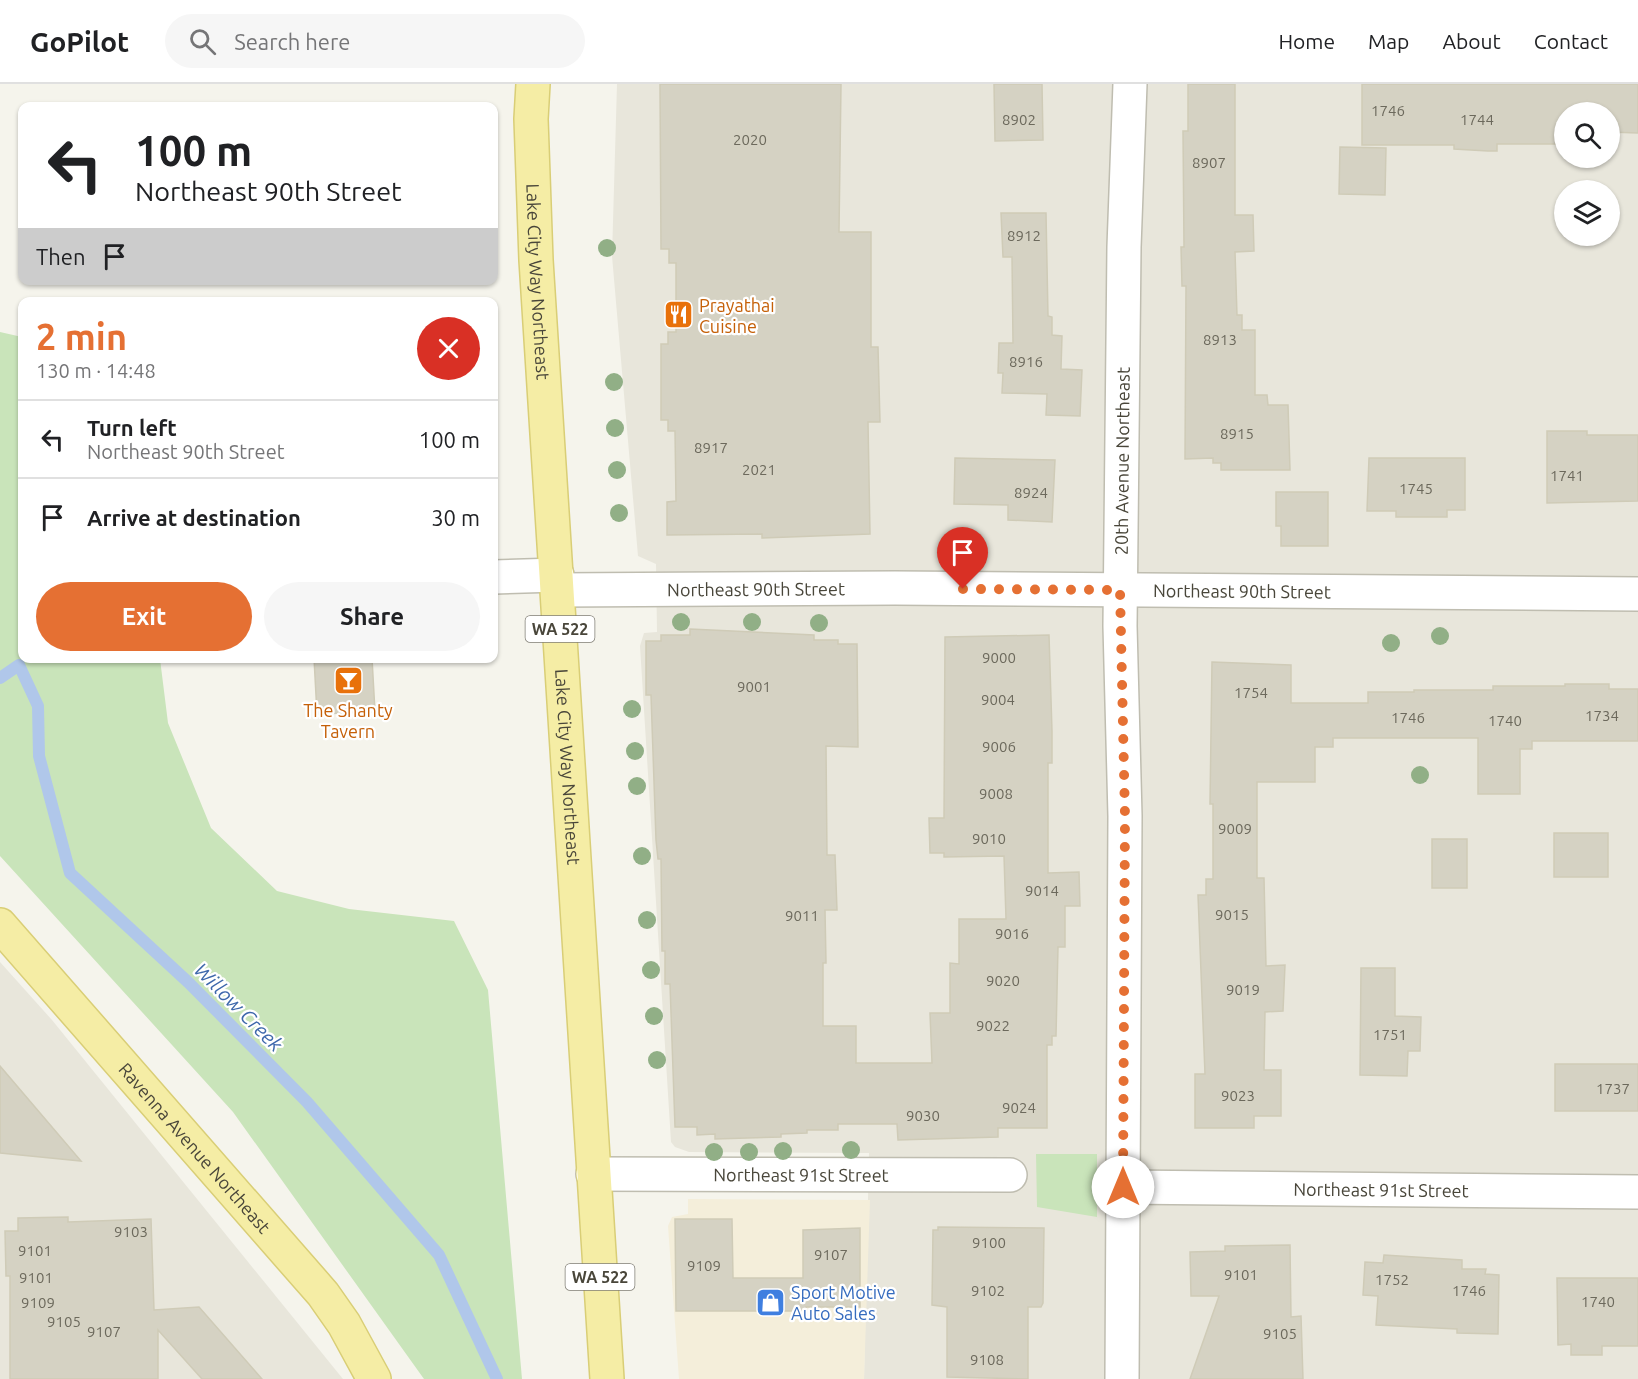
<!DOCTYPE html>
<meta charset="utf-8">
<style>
body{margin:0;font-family:Ubuntu,sans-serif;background:#f6f6f6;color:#202124;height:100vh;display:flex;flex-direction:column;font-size:22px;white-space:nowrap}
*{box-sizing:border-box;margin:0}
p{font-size:20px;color:#757577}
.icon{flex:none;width:33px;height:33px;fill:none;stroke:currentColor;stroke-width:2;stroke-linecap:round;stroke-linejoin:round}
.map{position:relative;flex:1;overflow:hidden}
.side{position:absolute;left:18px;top:213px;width:480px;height:366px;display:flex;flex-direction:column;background:#fff;border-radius:12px;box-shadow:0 2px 4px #0004}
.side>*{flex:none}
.banner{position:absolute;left:18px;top:18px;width:480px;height:183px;border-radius:12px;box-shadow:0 2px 4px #0004;background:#fff;color:#202124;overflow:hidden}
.tools{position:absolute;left:1554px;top:18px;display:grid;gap:12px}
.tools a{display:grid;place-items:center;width:66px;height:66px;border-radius:50%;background:#fff;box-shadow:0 2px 4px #0004;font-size:30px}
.pin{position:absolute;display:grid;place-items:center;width:51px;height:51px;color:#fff;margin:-62px -26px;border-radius:50% 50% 50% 0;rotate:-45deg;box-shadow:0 0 6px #0007}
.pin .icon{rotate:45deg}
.me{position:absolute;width:66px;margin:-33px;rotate:0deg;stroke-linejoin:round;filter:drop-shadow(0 0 4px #0008)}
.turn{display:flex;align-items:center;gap:21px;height:126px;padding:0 18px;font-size:27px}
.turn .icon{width:78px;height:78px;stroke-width:2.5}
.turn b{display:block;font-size:42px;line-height:51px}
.then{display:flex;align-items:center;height:57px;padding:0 18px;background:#0003;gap:12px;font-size:22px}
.round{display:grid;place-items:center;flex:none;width:63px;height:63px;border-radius:32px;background:#f6f6f6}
.headline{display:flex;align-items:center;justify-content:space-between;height:102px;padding:0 18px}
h1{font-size:36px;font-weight:600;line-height:45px;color:#e57033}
.primary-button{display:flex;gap:12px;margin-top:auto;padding:12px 18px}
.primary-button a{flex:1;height:69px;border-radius:36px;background:#e57033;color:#fff;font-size:24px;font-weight:600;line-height:69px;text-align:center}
.primary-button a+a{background:#f6f6f6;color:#202124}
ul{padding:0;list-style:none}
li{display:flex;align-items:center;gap:18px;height:78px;padding:0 18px;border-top:2px solid #e0e0e0}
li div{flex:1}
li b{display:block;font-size:22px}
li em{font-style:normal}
header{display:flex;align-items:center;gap:36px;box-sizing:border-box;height:84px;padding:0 30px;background:#fff;border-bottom:2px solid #e0e0e0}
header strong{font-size:28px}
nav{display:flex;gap:33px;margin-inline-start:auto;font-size:21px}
.search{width:420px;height:54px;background:#f6f6f6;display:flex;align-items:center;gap:15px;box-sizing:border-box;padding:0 21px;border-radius:33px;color:#757577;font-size:22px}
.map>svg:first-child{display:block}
</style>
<header>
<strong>GoPilot</strong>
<div class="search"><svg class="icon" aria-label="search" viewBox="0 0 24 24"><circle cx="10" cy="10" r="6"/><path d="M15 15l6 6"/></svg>Search here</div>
<nav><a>Home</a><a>Map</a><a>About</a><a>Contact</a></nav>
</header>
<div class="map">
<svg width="1638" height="1295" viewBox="0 0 1638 1295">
<rect width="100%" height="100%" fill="#f5f4ec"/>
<!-- residential -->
<g fill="#e8e6db" fill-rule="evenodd">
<path d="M 617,0 L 1638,0 L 1638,1295 L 864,1295 L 869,1069 L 689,1068 L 675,1063 L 671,1058 L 640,562 L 644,549 L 657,548 L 656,480 L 638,472 L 612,172 ZM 1564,28 L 1610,28 L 1610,74 L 1564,74 ZM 1564,106 L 1610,106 L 1610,152 L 1564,152 Z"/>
<polygon points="0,878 52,936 343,1295 0,1295"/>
</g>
<!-- commercial -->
<polygon fill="#f4eeda" points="688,1115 870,1116 864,1295 679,1295 668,1142 672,1133 688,1130"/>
<!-- green -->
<g fill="#c9e4ba">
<polygon points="0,248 22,253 22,574 160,575 168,639 211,744 277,807 349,825 454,837 488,906 522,1295 424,1295 233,1028 0,772"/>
<polygon points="1036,1070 1097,1070 1097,1133 1037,1123"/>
</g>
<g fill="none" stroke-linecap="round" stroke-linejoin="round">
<!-- stream -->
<polyline stroke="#b0c7ea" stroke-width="12" points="0,594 19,581 38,622 39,672 70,789 189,899 307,1018 439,1171 497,1295"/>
</g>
<!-- building -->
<g fill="#d5d2c3" stroke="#cfcbb7" stroke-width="1.5">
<polygon points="660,0 841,0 839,148 871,148 871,263 878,263 880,338 868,338 870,450 762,454 762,450 667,451 667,418 676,417 675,347 668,347 668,336 661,336 661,260 668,260 668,248 676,248 676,179 669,179 669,165 661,165"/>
<polygon points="994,0 1042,0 1043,56 995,57"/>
<polygon points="1188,0 1235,0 1235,131 1253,131 1254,167 1235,168 1237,231 1242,231 1242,246 1255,246 1255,311 1267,311 1268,321 1288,321 1290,386 1221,386 1221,379 1213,379 1213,374 1185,375 1186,202 1182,202 1181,163 1184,163 1183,47 1188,47"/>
<polygon points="1362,0 1638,0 1638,49 1610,48 1610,28 1564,28 1564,60 1497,60 1497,67 1488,67 1454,65 1454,61 1362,61"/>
<polygon points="1340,63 1386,64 1385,111 1339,110"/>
<polygon points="1001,129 1046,129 1048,232 1052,233 1052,251 1062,252 1061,285 1082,286 1080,332 1046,331 1047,310 1002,309 1003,289 998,289 999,259 1013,259 1012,173 1003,173"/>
<polygon points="1547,347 1587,347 1587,351 1638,351 1638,417 1547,419"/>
<polygon points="955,374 1055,376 1052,438 1008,436 1008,421 954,420"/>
<polygon points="1369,374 1465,374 1465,426 1447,426 1447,433 1396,433 1396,427 1367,427"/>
<polygon points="1276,408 1328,408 1328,462 1281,462 1281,442 1276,442"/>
<polygon points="690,545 814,551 814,556 838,556 838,560 857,560 858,663 826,662 827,771 835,771 837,826 825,826 826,879 823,879 823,942 856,942 856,979 932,979 930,929 950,929 950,879 959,880 959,835 1006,835 1004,772 944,773 944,769 930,769 929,734 944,734 945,553 1049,551 1052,647 1052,679 1048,679 1048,789 1079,788 1080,822 1065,822 1065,863 1058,863 1056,952 1052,952 1052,961 1047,961 1047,1044 998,1044 998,1053 898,1056 897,1040 838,1040 838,1046 807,1046 807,1049 781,1050 781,1053 715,1055 715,1050 697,1051 697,1043 675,1043 670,900 665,900 665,867 662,867 661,775 658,775 656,756 651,611 646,611 646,557 661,557 661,551 690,551"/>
<polygon points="314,574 372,574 375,628 317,630"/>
<polygon points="1212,578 1291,581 1291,619 1368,619 1368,608 1414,608 1414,606 1493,606 1493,602 1565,602 1565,600 1609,600 1609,605 1638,605 1638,657 1532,657 1532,665 1520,665 1520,710 1478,710 1478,654 1333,654 1333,663 1315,663 1315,698 1257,698 1257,794 1264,794 1266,882 1285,881 1283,927 1265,928 1264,986 1281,986 1281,1032 1254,1032 1254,1044 1195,1044 1195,990 1205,990 1198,811 1206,811 1206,795 1213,795 1213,720 1210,720"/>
<rect x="1554" y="749" width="54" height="44"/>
<rect x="1432" y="755" width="35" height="49"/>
<polygon points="1361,884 1395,884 1395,932 1421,933 1420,967 1408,967 1407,992 1360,991"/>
<rect x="1555" y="980" width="83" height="47"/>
<polygon points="0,982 81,1077 0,1069"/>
<polygon points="68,1133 68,1138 151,1135 154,1226 199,1223 262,1295 202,1295 158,1246 158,1295 10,1295 10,1192 6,1192 5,1147 18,1147 18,1134"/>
<polygon points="675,1135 732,1135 733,1194 803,1194 803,1146 860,1144 860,1223 806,1223 806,1227 676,1227"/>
<polygon points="938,1143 1044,1144 1043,1219 1041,1223 1028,1223 1028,1295 947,1293 947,1223 932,1221 933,1146 938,1146"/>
<polygon points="1290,1161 1291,1233 1301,1232 1303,1295 1190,1295 1219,1212 1191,1212 1190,1168 1225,1167 1225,1162"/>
<polygon points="1384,1171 1462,1176 1462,1185 1486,1185 1485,1190 1499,1191 1498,1250 1457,1249 1457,1245 1376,1241 1378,1212 1363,1211 1365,1178 1383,1179"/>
<polygon points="1557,1194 1638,1194 1638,1262 1602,1262 1602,1271 1571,1271 1571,1260 1558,1261"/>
</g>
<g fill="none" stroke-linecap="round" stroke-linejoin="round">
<defs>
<g id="minor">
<polyline points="494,493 557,491"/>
<path id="s1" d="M 558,506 L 895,504 L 1638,510"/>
<path id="s2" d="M 593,1090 L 1010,1091"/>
<path id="s3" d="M 1123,1103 L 1638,1108"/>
<path id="s4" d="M 1122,1295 L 1125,732 L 1120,542 L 1124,163 L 1130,0"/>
</g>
<g id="major">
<path id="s5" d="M 533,0 L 531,35 L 536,176 L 607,1295"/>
<path id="s6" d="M 0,841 L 323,1210 L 344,1240 L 374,1295"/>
</g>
</defs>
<!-- minor casing -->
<use href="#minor" stroke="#bfbdb0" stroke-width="36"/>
<!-- major casing -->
<use href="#major" stroke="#d9ce76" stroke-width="36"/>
<!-- minor -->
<use href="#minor" stroke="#fff" stroke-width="33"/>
<!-- major -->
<use href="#major" stroke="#f5eda5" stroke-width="33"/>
</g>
<!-- trees -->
<g fill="#91af86">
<circle cx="607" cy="164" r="9"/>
<circle cx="614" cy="298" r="9"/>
<circle cx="615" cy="344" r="9"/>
<circle cx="617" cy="386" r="9"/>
<circle cx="619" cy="429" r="9"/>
<circle cx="681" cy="538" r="9"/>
<circle cx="752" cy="538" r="9"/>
<circle cx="819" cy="539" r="9"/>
<circle cx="1440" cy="552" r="9"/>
<circle cx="1391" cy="559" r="9"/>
<circle cx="632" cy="625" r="9"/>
<circle cx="635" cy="667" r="9"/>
<circle cx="1420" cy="691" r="9"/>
<circle cx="637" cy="702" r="9"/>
<circle cx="642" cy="772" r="9"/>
<circle cx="647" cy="836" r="9"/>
<circle cx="651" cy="886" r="9"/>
<circle cx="654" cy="932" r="9"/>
<circle cx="657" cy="976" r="9"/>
<circle cx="851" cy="1066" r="9"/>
<circle cx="783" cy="1067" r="9"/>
<circle cx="714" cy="1068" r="9"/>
<circle cx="749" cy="1068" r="9"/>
</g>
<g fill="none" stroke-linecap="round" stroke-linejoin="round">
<!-- route -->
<polyline stroke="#e57033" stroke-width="10" stroke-dasharray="0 18" points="963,505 1120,506 1125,732 1123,1103"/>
</g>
<!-- icons -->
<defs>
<symbol id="restaurant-square" viewBox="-11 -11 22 22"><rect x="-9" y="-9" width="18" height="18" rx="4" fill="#e8710a" stroke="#fff"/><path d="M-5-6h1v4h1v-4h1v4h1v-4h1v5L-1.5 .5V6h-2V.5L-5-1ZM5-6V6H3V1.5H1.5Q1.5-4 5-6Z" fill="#fff"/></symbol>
<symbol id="bar-square" viewBox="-11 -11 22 22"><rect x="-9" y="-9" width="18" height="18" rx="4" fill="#e8710a" stroke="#fff"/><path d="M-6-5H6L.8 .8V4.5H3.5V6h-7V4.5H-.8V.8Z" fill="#fff"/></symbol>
<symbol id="shop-square" viewBox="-11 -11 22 22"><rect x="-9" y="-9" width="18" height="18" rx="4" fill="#3f7fe0" stroke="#fff"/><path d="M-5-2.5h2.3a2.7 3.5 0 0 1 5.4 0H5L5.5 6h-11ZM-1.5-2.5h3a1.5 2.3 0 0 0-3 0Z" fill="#fff"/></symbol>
</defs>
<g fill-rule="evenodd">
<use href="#restaurant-square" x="662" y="214" width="33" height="33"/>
<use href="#bar-square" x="332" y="580" width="33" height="33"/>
<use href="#shop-square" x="754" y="1202" width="33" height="33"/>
</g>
<g text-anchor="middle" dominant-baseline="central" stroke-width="4.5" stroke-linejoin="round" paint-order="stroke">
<!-- number labels -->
<g font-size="15" fill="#6c695c">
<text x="1388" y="26">1746</text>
<text x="1019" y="35">8902</text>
<text x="1477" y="35">1744</text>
<text x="750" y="55">2020</text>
<text x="1209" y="78">8907</text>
<text x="1024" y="151">8912</text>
<text x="1220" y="255">8913</text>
<text x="1026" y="277">8916</text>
<text x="1237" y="349">8915</text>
<text x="711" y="363">8917</text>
<text x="759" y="385">2021</text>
<text x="1567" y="391">1741</text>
<text x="1416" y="404">1745</text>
<text x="1031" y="408">8924</text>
<text x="999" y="573">9000</text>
<text x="754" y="602">9001</text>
<text x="1251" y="608">1754</text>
<text x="998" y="615">9004</text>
<text x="1602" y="631">1734</text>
<text x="1408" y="633">1746</text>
<text x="1505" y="636">1740</text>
<text x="999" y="662">9006</text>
<text x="996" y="709">9008</text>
<text x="1235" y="744">9009</text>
<text x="989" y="754">9010</text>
<text x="1042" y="806">9014</text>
<text x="1232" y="830">9015</text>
<text x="802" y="831">9011</text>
<text x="1012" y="849">9016</text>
<text x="1003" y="896">9020</text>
<text x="1243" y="905">9019</text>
<text x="993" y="941">9022</text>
<text x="1390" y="950">1751</text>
<text x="1613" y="1004">1737</text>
<text x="1238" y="1011">9023</text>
<text x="1019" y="1023">9024</text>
<text x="923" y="1031">9030</text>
<text x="131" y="1147">9103</text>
<text x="989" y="1158">9100</text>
<text x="35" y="1166">9101</text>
<text x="831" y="1170">9107</text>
<text x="704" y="1181">9109</text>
<text x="1241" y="1190">9101</text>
<text x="36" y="1193">9101</text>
<text x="1392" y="1195">1752</text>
<text x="988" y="1206">9102</text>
<text x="1469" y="1206">1746</text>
<text x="1598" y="1217">1740</text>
<text x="38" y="1218">9109</text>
<text x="64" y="1237">9105</text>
<text x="104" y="1247">9107</text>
<text x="1280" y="1249">9105</text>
<text x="987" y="1275">9108</text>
</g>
<!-- shield labels -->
<g fill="#fff" stroke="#807e75" stroke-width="1.5">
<rect x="525.5" y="532" width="69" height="26" rx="4.5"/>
<rect x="565.5" y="1180" width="69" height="26" rx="4.5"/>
</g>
<g font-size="16" font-weight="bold" fill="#49463a">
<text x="560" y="545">WA 522</text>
<text x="600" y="1193">WA 522</text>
</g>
<!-- street labels -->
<g font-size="18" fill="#49463a" stroke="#fff">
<text stroke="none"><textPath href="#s5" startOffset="198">Lake City Way Northeast</textPath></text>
<text stroke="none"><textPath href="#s4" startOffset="918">20th Avenue Northeast</textPath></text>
<text stroke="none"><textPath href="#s1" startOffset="198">Northeast 90th Street</textPath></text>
<text stroke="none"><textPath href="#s1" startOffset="684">Northeast 90th Street</textPath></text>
<text stroke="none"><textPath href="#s5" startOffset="684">Lake City Way Northeast</textPath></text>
<text stroke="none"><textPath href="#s6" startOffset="296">Ravenna Avenue Northeast</textPath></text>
<text stroke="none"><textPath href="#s2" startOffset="208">Northeast 91st Street</textPath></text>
<text stroke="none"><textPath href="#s3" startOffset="258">Northeast 91st Street</textPath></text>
</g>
<!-- food labels -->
<g font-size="18" fill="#c56008" stroke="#fff" text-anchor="start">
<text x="699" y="221">Prayathai<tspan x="699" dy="21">Cuisine</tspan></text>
<text x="348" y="626" text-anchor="middle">The Shanty<tspan x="348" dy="21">Tavern</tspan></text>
</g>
<!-- shop labels -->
<g font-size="18" fill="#366cbe" stroke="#fff" text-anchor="start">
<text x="791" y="1208">Sport Motive<tspan x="791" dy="21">Auto Sales</tspan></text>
</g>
<!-- water labels -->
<g font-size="20" font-style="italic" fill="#3d67ab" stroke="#fff">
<text transform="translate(239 923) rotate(45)">Willow Creek</text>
</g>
</g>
</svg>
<div class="tools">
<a><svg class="icon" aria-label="search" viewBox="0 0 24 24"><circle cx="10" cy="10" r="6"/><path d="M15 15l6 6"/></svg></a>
<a><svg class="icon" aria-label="layers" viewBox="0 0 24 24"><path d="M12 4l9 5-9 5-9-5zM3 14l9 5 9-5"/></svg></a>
</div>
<div class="pin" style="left:963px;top:505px;background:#d93025"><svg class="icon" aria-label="arrive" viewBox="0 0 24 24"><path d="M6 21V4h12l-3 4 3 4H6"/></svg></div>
<svg class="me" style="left:1123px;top:1103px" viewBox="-20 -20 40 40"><circle r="19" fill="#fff"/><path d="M0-13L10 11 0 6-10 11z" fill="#e57033"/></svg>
<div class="banner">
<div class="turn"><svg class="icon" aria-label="left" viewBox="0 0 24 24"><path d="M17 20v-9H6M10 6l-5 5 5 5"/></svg><div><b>100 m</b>Northeast 90th Street</div></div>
<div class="then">Then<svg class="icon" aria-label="arrive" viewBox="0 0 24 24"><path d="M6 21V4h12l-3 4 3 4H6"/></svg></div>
</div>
<section class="side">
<div class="headline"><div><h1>2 min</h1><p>130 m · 14:48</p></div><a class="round" style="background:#d93025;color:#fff"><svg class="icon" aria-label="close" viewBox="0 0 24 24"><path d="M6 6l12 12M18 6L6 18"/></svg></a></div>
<ul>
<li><svg class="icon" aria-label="left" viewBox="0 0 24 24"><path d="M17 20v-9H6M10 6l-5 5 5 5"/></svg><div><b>Turn left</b><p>Northeast 90th Street</p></div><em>100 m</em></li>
<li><svg class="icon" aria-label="arrive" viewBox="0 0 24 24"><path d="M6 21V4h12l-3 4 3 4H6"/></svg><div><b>Arrive at destination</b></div><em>30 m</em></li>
</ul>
<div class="primary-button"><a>Exit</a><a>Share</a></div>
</section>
</div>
